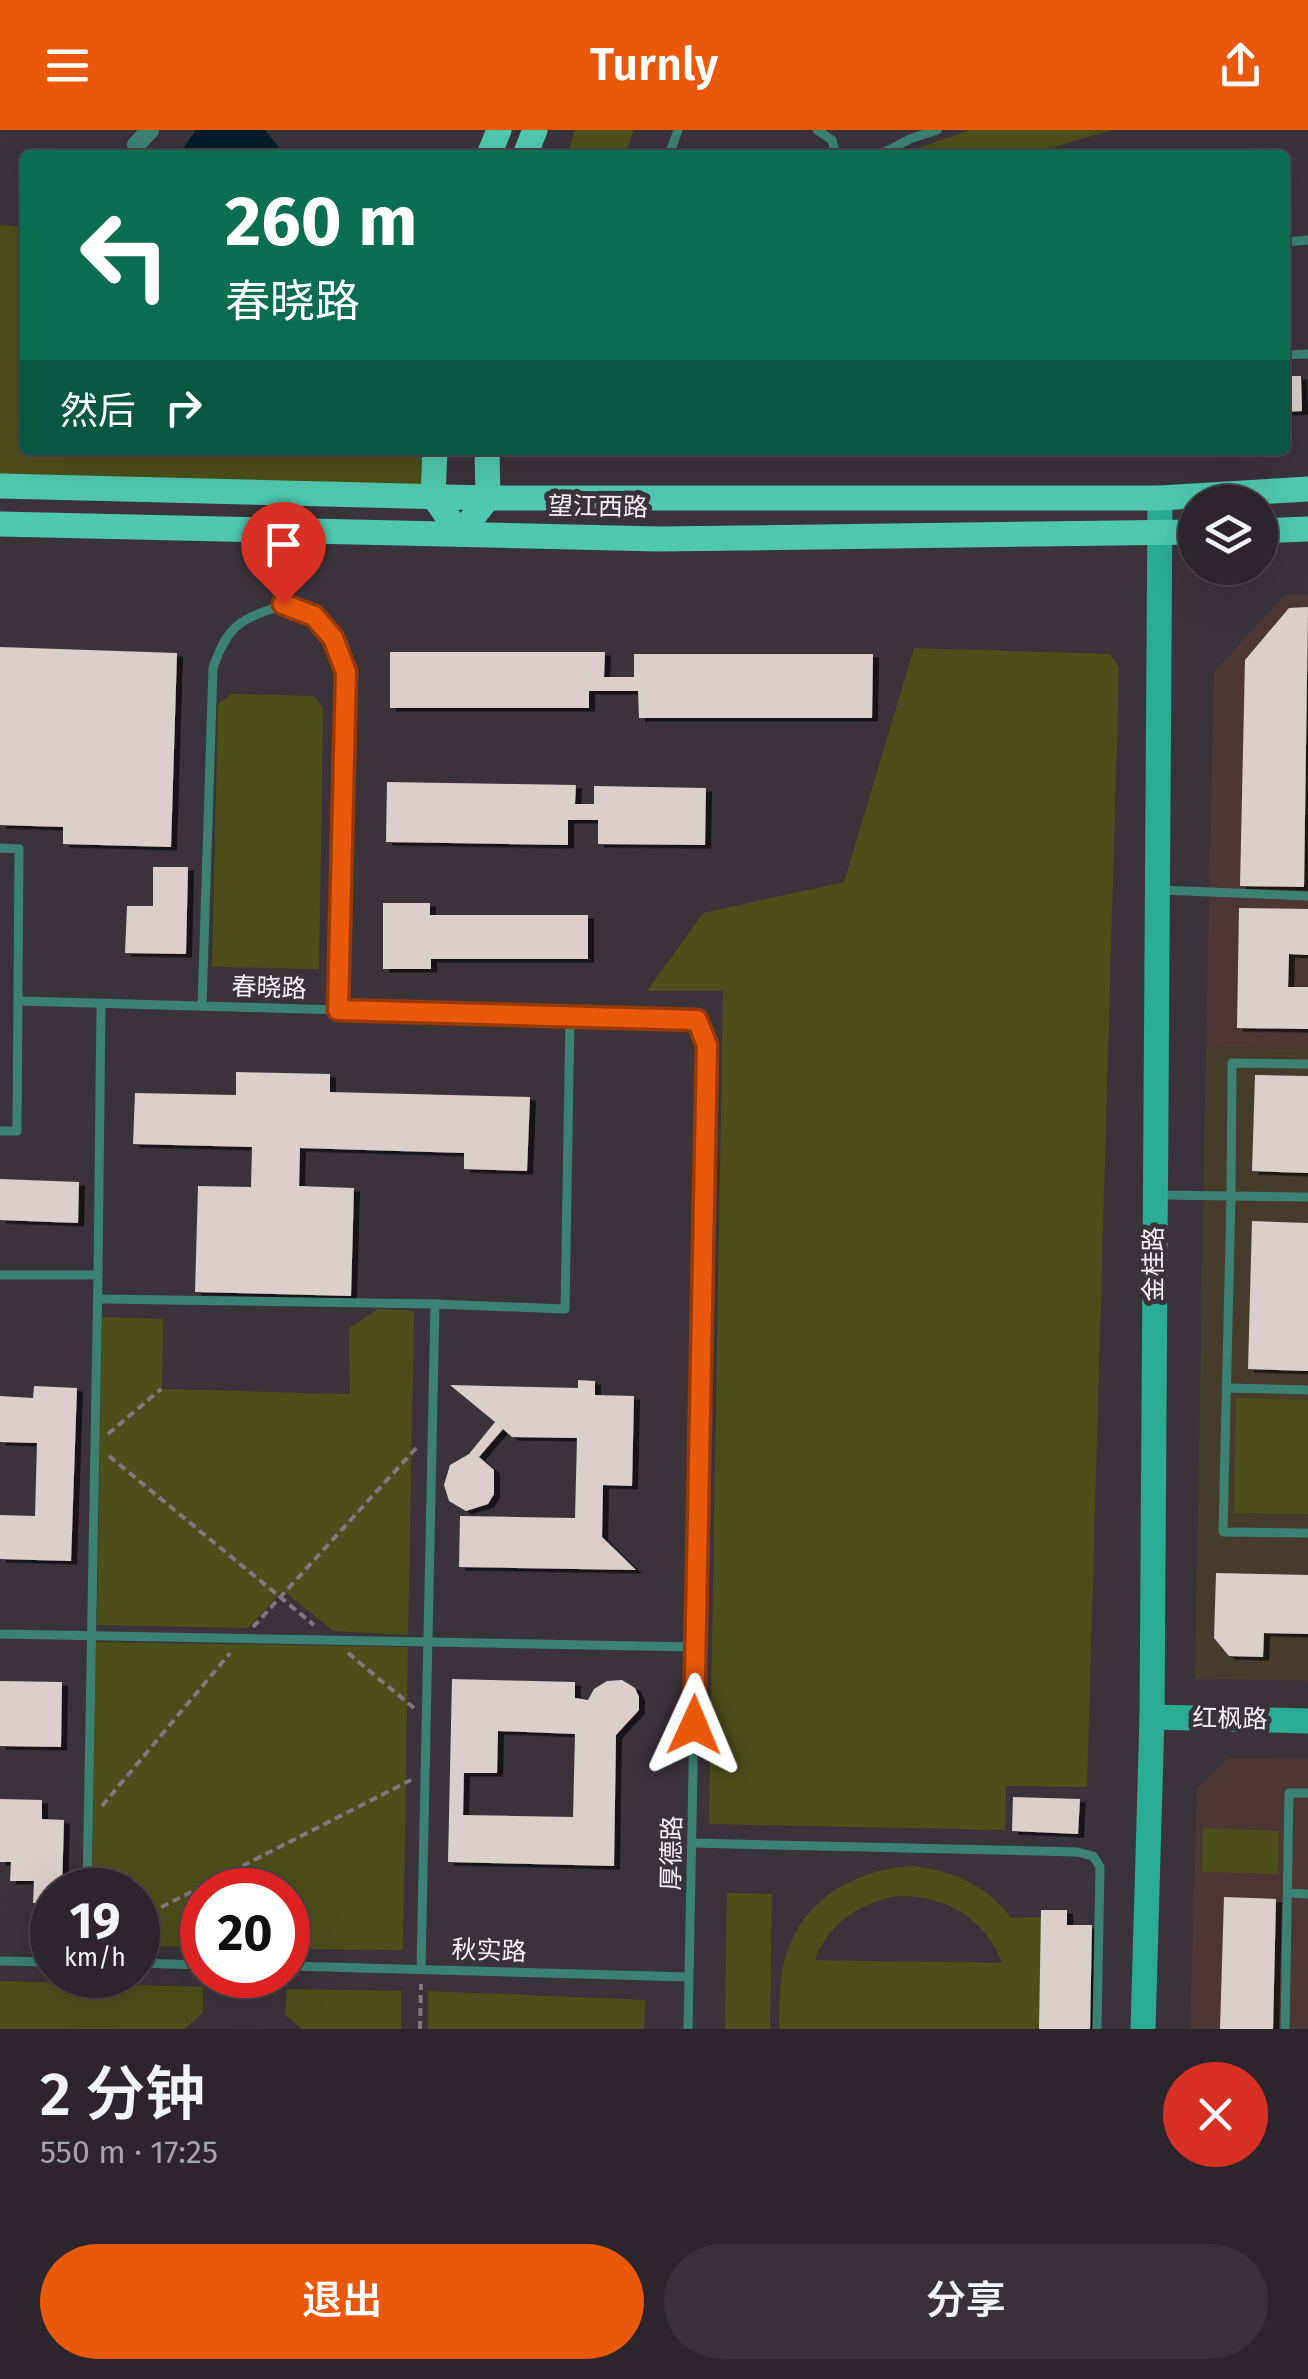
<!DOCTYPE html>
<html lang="zh">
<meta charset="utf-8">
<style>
body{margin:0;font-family:"Fira Sans","Noto Sans SC",sans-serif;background:#383238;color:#f1f3f6;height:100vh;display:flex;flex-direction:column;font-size:38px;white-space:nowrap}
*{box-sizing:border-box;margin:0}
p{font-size:32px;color:#a6a5a9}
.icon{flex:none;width:55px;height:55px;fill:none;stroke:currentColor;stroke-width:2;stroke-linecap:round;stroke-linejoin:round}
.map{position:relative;height:1899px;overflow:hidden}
.drawer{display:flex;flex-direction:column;background:#2c262c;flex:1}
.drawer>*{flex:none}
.top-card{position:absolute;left:20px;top:20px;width:1270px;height:305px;border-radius:10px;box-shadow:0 10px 40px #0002,0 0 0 2px #484348;background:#0b6e4f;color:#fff;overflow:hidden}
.fabs{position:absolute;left:1178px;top:355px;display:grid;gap:20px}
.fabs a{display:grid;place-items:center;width:100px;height:100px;border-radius:50%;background:#2c262c;box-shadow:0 10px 40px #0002,0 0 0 2px #484348;font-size:50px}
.speed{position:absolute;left:30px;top:1738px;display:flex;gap:20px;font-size:50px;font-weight:700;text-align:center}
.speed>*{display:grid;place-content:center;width:130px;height:130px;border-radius:50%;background:#2c262c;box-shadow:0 10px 40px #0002,0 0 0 2px #484348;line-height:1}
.speed small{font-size:25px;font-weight:400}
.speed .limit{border:15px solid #d22;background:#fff;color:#111}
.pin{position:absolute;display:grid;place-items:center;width:85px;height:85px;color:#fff;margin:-102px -42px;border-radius:50% 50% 50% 0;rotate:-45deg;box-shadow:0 0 10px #0007}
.pin .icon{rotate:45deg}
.me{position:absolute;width:110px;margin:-55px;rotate:1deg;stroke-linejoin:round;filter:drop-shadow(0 0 8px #0008)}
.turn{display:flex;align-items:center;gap:35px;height:210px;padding:0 40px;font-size:45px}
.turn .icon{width:130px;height:130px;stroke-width:2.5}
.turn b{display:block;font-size:70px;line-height:85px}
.then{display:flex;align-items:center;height:95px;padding:0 40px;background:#0003;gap:20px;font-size:38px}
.round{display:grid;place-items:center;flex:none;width:105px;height:105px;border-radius:52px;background:#383238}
.overview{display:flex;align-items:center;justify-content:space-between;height:170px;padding:0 40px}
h1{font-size:60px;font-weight:600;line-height:75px}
.button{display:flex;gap:20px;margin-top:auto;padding:20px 40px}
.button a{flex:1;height:115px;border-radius:60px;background:#ea580c;color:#fff;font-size:40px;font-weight:600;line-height:115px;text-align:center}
.button a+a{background:#383238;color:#f1f3f6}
header{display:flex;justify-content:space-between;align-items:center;height:130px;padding:0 40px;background:#ea580c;color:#fff;font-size:45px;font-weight:600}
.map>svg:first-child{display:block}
</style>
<header><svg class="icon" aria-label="menu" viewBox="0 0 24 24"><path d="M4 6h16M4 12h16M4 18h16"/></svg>Turnly<svg class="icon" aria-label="share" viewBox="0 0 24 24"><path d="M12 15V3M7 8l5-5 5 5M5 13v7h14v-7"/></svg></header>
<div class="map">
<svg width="1308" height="1899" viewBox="0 0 1308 1899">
<defs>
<filter id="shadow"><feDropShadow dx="6" dy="3.5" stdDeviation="0" flood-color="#0009"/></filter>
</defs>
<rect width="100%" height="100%" fill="#3a333a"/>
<!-- commercial -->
<g fill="#4c3735">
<polygon points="1308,464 1308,919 1206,917 1214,542 1285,465"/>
<polygon points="1228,1628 1308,1629 1308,1899 1190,1899 1197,1658"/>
</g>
<!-- industrial -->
<polygon fill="#473b2c" points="1206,917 1308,919 1308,1551 1195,1549"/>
<!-- green -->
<g fill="#4c4f19" fill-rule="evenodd">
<polygon points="575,0 634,0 625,25 567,25"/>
<polygon points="969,0 1111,0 1029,25 899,25"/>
<polygon points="0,95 25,97 25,320 435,320 433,366 0,356"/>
<polygon points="914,518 1110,524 1119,537 1087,1657 1006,1656 1005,1700 709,1694 723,861 647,861 703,783 844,752"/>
<polygon points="231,564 314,566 323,578 319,839 212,837 218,574"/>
<polygon points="378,1179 414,1181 408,1505 333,1501 283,1460 248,1498 97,1495 102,1187 163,1189 162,1259 350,1264 349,1198"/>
<polygon points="1236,1268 1308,1270 1308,1384 1234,1383"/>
<polygon points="96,1512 408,1517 403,1820 288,1819 288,1760 202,1760 202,1817 138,1816 138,1760 92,1760"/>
<polygon points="1203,1698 1279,1701 1278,1744 1202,1742"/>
<path d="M 912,1736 C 952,1740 987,1755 1011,1788 L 1042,1787 L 1039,1899 L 779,1899 C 780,1881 779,1861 782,1843 C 793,1776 848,1740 912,1736 ZM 895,1766 C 943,1764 985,1787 1002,1833 L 815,1830 C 828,1794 859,1774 895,1766 Z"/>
<polygon points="727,1763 772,1764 770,1899 725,1899"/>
<polygon points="0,1851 203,1857 203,1883 184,1899 0,1899"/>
<polygon points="287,1859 401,1861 401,1899 302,1899 285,1885"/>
<polygon points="428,1861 645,1870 644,1899 428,1899"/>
</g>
<!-- water -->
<polygon fill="#011c2a" points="196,0 265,0 285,25 186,25 182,20"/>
<!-- building -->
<g fill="#dbcecb" fill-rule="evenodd" filter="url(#shadow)">
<polygon points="1285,246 1301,246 1302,281 1285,282"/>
<polygon points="1308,477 1304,757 1240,756 1245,530 1289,478"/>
<polygon points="0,517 177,523 171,717 63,714 63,697 0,695"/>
<polygon points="390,522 605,522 604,547 634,547 634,524 873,524 872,588 639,588 638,561 589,561 589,578 390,578"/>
<polygon points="387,652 576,655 575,674 594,674 594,656 706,658 705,715 598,714 598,690 568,690 568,715 386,712"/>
<polygon points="153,737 188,737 186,824 125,823 127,776 153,776"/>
<polygon points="383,773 430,773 430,785 588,785 588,829 431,829 431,839 383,839"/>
<polygon points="1239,778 1308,779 1308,825 1289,824 1288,857 1308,857 1308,899 1237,898"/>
<polygon points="236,942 330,944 330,962 530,967 527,1041 464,1039 464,1023 300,1018 299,1056 354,1058 351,1166 195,1162 198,1056 251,1057 252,1017 133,1014 135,963 236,965"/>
<polygon points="1255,945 1308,946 1308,1043 1252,1041"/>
<polygon points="0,1049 79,1052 78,1093 0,1090"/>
<polygon points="1252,1091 1308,1093 1308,1241 1248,1239"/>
<polygon points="578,1250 595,1251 595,1265 634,1266 632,1356 603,1355 602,1407 636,1440 459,1437 460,1386 575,1388 577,1308 512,1307 503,1299 479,1327 494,1340 494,1364 488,1374 466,1381 449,1371 444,1355 450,1335 469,1324 495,1292 450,1255 578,1258"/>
<polygon points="34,1256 77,1258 71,1431 0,1429 0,1385 35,1386 37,1313 0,1312 0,1266 33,1268"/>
<polygon points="1216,1443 1308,1445 1308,1504 1264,1503 1263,1527 1229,1526 1214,1508"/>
<path d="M 452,1549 L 575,1552 L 575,1568 L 588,1570 L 594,1559 L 607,1551 L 622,1550 L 635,1558 L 639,1567 L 639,1580 L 616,1605 L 614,1736 L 448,1732 ZM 498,1601 L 575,1604 L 573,1687 L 463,1685 L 464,1643 L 497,1643 Z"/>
<polygon points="0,1551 62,1552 61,1617 0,1616"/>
<polygon points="1013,1667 1080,1669 1078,1704 1012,1701"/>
<polygon points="0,1669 42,1670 42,1689 64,1690 62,1760 52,1760 52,1774 33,1773 34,1751 10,1751 11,1732 0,1732"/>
<polygon points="1224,1767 1276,1769 1273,1899 1220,1899"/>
<polygon points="1041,1780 1067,1780 1067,1795 1092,1795 1090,1899 1039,1899"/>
</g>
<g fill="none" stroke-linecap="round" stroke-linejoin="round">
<!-- path -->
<g stroke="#7f797f" stroke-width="4" stroke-dasharray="8 5" stroke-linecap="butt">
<polyline points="108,1304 161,1259"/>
<polyline points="109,1326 314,1495"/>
<polyline points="253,1497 419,1315"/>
<polyline points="348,1523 414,1578"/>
<polyline points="102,1676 230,1523"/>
<polyline points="138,1789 411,1650"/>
<polyline points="420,1899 421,1854"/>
</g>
<!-- lane -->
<g stroke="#3c8273" stroke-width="9">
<polyline points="817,0 832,10 836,25"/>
<polyline points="669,25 678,0"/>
<polyline points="879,25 910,9 937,0"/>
<polyline points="1285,112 1308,110"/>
<polyline points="1285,225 1308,224"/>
<polyline points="282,403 283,475"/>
<polyline points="283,475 314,487 333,508 346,541 338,880"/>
<polyline points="0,718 19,719 17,1001 0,1001"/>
<polyline points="1160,760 1308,766"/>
<polyline points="20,871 697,890 707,915 688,1899"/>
<path d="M 202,876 L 213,538 C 228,494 241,489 283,475"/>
<polyline points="1308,934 1232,933 1231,1066 1308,1067"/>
<polyline points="1160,1065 1231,1066 1223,1402 1308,1403"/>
<polyline points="0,1145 98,1145 101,873"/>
<polyline points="98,1169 435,1174 565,1179 570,886"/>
<polyline points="1227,1258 1308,1260"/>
<polyline points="0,1504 696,1517"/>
<polyline points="692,1713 1077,1722 1093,1726 1100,1737 1097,1899"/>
<polyline points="87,1760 98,1145"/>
<polyline points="1288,1763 1308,1764"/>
<polyline points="0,1831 52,1832"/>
<polyline points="138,1833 202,1835"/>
<polyline points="288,1836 689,1847"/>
<polyline points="421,1839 435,1174"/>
<polyline points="1285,1899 1289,1663 1308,1663"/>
</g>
<!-- street -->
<polyline stroke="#3c8273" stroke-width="18" points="136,15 150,0"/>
<!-- secondary -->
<g stroke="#2bac95" stroke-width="25">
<polyline points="1152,1587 1308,1591"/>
<polyline points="1143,1899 1152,1587 1160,368"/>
</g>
<!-- primary -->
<g stroke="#4fc8af" stroke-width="25">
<polyline points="489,25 499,0"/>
<polyline points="525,25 535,0"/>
<polyline points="435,320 433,366 460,404 488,368 487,320"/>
<polyline points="0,356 488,368 1160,368 1308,359"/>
<polyline points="0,394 659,409 1195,402"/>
<polyline points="1260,401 1308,399"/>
</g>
</g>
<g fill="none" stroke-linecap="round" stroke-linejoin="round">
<defs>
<polyline id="route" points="283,474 314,486 333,508 346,542 338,880 697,890 707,915 694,1595"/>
</defs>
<!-- route casing -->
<use href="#route" stroke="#983908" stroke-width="25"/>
<!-- route -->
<use href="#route" stroke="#ea580c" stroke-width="18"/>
</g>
<g text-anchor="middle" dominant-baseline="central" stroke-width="10" stroke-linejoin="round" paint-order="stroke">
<!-- street labels -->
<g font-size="25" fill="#f6f2f6" stroke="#3a333a">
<text transform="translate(598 377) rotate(1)">望江西路</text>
<text transform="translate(269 858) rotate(2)">春晓路</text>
<text transform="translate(1154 1134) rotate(-90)">金桂路</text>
<text transform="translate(1230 1589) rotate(1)">红枫路</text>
<text transform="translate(672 1723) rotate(-89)">厚德路</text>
<text transform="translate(489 1821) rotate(2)">秋实路</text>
</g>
</g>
</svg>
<div class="fabs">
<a><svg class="icon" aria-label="layers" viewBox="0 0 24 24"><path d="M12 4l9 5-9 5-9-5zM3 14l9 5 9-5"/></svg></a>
</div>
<div class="speed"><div>19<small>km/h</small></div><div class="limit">20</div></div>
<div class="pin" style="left:283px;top:474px;background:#d93025"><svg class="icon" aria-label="arrive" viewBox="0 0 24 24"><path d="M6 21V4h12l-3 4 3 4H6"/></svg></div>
<svg class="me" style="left:694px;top:1595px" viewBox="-20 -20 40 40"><path d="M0-17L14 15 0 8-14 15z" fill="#ea580c" stroke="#fff" stroke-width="4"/></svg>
<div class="top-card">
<div class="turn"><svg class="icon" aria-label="left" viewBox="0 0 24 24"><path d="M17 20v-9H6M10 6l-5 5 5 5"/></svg><div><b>260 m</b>春晓路</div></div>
<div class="then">然后<svg class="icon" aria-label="right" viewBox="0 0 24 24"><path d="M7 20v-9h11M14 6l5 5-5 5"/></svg></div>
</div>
</div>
<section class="drawer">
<div class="overview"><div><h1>2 分钟</h1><p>550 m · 17:25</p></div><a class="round" style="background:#d93025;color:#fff"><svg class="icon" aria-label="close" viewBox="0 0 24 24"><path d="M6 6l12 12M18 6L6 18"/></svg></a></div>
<div class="button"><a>退出</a><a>分享</a></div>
</section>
